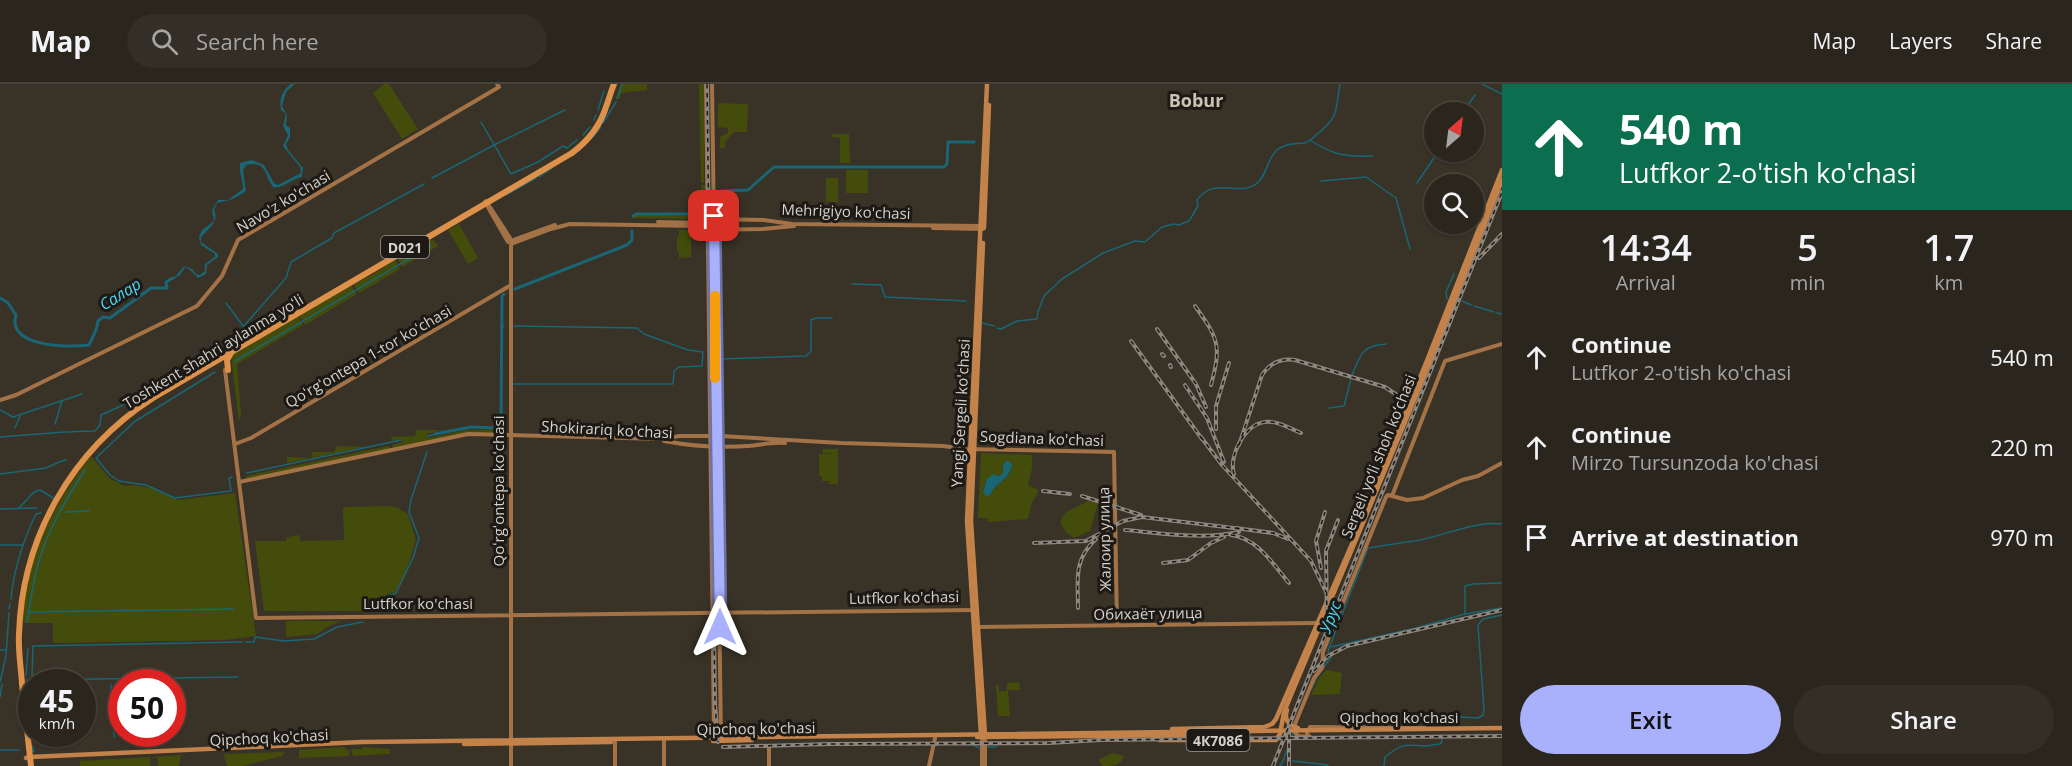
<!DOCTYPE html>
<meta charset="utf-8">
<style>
body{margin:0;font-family:"Open Sans",sans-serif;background:#332e26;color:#f1f3f6;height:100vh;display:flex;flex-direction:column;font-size:22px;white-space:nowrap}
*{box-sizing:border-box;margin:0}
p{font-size:20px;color:#a6a5a4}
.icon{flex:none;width:33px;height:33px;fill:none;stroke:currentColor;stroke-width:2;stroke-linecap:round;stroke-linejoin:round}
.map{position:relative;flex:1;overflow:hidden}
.side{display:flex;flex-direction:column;background:#2b261d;width:570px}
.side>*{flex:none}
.top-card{background:#0b6e4f;color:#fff;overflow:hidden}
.needle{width:39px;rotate:28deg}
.tools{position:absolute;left:1424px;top:18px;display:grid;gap:12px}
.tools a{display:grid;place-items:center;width:60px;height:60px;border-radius:50%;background:#2b261d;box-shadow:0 2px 4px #0004,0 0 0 2px #47433b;font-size:30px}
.speed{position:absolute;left:18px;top:585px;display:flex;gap:12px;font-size:30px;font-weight:700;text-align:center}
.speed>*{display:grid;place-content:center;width:78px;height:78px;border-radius:50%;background:#2b261d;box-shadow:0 2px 4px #0004,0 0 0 2px #47433b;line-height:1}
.speed small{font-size:15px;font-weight:400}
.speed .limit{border:9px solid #d22;background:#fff;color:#111}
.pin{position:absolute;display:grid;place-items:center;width:51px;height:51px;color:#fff;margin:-26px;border-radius:12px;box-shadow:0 3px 9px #0006}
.me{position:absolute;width:66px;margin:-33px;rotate:0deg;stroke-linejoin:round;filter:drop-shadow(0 0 4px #0008)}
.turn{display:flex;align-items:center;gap:21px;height:126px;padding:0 18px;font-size:27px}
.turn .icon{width:78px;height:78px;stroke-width:2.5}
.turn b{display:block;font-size:42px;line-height:51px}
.eta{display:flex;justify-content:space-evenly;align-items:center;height:102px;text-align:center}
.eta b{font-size:36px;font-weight:600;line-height:42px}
.button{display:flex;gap:12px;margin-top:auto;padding:12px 18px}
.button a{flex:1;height:69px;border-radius:36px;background:#a9b0fc;color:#111;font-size:24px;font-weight:600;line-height:69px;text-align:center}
.button a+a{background:#332e26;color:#f1f3f6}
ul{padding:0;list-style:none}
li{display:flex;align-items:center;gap:18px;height:90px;padding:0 18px}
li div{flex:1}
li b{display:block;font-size:22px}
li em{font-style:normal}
header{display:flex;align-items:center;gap:36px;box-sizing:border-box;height:84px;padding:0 30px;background:#2b261d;border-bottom:2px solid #47433b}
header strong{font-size:28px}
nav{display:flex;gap:33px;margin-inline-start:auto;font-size:21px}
.search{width:420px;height:54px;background:#332e26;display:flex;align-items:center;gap:15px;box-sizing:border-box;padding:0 21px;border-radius:33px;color:#a6a5a4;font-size:22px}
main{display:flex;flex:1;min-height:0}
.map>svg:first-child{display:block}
</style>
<header>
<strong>Map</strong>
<div class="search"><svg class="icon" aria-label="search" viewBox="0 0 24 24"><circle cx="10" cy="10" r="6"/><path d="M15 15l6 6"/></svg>Search here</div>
<nav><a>Map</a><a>Layers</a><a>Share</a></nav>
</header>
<main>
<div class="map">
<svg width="1502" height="682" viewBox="0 0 1502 682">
<rect width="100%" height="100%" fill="#393227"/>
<!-- green -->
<g fill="#444c0c" fill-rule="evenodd">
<polygon points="384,0 389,0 418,45 402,55 373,9"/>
<polygon points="621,0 647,0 647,6 621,9 620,15 616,14"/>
<polygon points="699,0 704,0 704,99 701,98"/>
<polygon points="718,19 748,20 747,48 734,48 725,58 725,64 720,64 720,53 728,49 728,44 718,43"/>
<polygon points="832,50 849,50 850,79 840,79 840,54 832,53"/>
<rect x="846" y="86" width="22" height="23"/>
<rect x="826" y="94" width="12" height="24"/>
<polygon points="701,101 705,101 704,137 704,131 703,135 632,134 635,131 696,132 704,125 704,107 701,107"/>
<polygon points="459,140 478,174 468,180 448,146"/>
<polygon points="677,146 703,146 704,150 691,150 691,173 679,174 679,167 677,167 677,153 679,153 679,147"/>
<polygon points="433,156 438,162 402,183 397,173 427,157"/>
<polygon points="395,175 400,185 359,209 353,200 372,191"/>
<polygon points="351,201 357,210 305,241 299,231"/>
<polygon points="298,232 303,241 237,280 241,330 239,337 231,272"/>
<polygon points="504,345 504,349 473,349 393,364 392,361 403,358 402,355 392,357 391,353 415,352 416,346 442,346 427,350 428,354 467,346"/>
<polygon points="337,362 365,363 287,379 287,373 311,374 312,368 334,368"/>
<polygon points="388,362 391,365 246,395 246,392"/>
<polygon points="823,365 838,365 838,403 836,400 829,400 829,397 822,397 822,392 819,392 819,370 835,370 823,369"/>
<path d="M 981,369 L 1032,371 L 1032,384 L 1028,401 L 1039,406 L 1032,419 L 1028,435 L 988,438 L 987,434 L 978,434 ZM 1005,377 L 1012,384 C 1007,396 996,400 990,411 L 983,406 L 987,395 L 1002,391 Z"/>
<path d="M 91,372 L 110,395 L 125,402 L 135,401 L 151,404 L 178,416 L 235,409 L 256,552 L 226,556 L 53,559 L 53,539 L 25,539 L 22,536 C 24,522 25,508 28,494 C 39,449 62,409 91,372 Z"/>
<polygon points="1088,417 1098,419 1090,447 1074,454 1066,448 1060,438 1065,429"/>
<polygon points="390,422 396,423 408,430 416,456 406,488 395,508 370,516 365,527 264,527 255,457 286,457 287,453 300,451 300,457 344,456 343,423"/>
<polygon points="286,537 341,537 331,541 317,550 286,553"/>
<polygon points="1326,586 1342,589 1340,610 1311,611 1319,594"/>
<polygon points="1019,598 1020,606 1008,606 1010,632 998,632 996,601 999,601 999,607 1007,607 1007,599"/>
<polygon points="345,663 345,665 349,666 349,672 299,674 299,666"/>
<polygon points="363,663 390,665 390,670 353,672 351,665 363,665"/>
<polygon points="285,668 282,672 242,682 227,682 226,677 225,677 224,670"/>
<path d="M 1113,669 L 1124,672 C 1121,682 1114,682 1103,682 L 1099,677 L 1100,675 Z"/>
<polygon points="181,671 179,682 158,682 158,674 153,674 153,673"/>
<polygon points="150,673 150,682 80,682 80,677"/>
</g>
<!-- water -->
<g fill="#196676">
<path d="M 291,0 L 295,0 L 286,8 L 282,22 L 287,31 L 286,41 L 290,44 L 290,53 L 286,60 L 288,66 L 303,84 L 302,93 C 292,94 284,105 273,103 C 264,91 267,76 246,81 L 243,86 L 246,107 C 235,115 230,116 217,119 L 214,126 C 220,138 208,145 201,153 L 201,158 L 218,170 L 218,173 L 207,181 L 206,190 L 198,194 L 190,186 L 185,183 L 180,191 L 170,197 L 168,195 L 176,192 L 184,182 L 192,185 L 196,190 L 200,191 L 205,187 L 205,180 L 215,173 L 215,170 L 201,161 L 199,153 L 202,146 L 214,137 L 212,126 L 218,116 L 228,116 L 243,105 C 243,96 239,89 240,79 L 252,76 L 264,81 L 274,99 L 278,101 L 301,89 L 300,83 L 283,62 L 288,51 L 283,42 L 286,30 L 281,26 C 279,16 282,6 291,0 Z"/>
<path d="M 1007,376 L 1012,380 C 1011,395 996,398 990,411 L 986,412 L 983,408 L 987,395 L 993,390 L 998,392 C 1005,390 1003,386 1003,381 Z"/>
</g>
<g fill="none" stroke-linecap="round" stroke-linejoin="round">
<!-- stream -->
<g stroke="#196676" stroke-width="1.5">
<polyline points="1482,0 1502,10"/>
<polyline points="617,15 622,0"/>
<polyline points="598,26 604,7"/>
<polyline points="1463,28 1475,11"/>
<polyline points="594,36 596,31"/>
<polyline points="481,38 511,90 538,78 563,62 567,64 577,56"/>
<polyline points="603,39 616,18"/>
<polyline points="583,51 590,43"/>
<polyline points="592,54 601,43"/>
<path d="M 1310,56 C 1332,71 1346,73 1373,72"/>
<polyline points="539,93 552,84"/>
<polyline points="432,94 496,60 565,26"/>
<polyline points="1321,97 1366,93 1396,114 1410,165"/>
<polyline points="1417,99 1438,68"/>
<polyline points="506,111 536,94"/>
<polyline points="852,200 881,201 885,213 966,217"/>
<polyline points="1447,215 1446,208 1454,190"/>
<polyline points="1462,217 1471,221"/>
<polyline points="226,219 243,242"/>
<polyline points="1474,222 1494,228"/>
<polyline points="1497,229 1502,230"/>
<polyline points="982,239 994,242"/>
<polyline points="514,242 637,244 644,250 688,266 703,268 702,282 679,283 674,287 673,300 620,300"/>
<polyline points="502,243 504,242"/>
<path d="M 997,244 L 1001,245 L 1017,237 L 1037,235 L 1038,228 L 1044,212 L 1062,195 L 1103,169 L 1135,157 L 1145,158 L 1162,143 L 1173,140 L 1179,141 L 1189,137 L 1198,122 L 1197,116 C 1214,92 1239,113 1256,100 C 1267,93 1267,73 1278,65 C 1288,59 1294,60 1304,59 C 1309,58 1313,54 1316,51 C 1340,32 1335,27 1340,0"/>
<polyline points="721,275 806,272 811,267 811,236 816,234 832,234"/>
<polyline points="235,277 431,162"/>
<polyline points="215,288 134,338 96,374 110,391 119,397 146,401 175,414 231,407 229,394 232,393"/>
<path d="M 1352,291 C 1361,270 1361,262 1386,260"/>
<polyline points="514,300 618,300"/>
<polyline points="1329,324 1344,322 1351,295"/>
<polyline points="0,326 13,333 82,310"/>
<polyline points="55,340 62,317"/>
<polyline points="15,344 20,332"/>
<polyline points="428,352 435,350"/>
<path d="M 0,353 C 32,351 63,347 95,347 L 100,341 L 101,331 L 121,322 L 236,251 L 286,194 L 291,178 L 332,154 L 334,149 L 424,100"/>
<polyline points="247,389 401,356"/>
<polyline points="0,390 46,384 59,378 66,376"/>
<polyline points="19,424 34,408 40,406 55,415"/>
<polyline points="0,425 37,424"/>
<polyline points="66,428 89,427"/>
<path d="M 1415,457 C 1445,452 1472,437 1502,440"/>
<polyline points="0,461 23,461"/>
<path d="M 11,515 C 13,489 24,453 36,430 L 41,429"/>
<polyline points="9,525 10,520"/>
<polyline points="365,527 366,521 396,509 413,474 419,454 409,428 411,416 427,368"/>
<polyline points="29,528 233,525"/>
<polyline points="1465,530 1465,502 1473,500 1502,499"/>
<path d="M 27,538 C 31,517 33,495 40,474 C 50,442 67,414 85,386"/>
<polyline points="246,558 254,558 255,553 284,557 314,555 337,543 363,538"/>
<polyline points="1331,563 1416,544 1465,530 1502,524"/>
<polyline points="0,566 6,566"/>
<polyline points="26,591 28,564"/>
<polyline points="32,592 33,562 242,558"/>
<polyline points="26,596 238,593"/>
<polyline points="0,598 6,572 9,529"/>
<polyline points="111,601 114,653"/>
<polyline points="1312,604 1317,593 1331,573 1328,568 1329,564 1368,464 1413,457"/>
<polyline points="0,613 2,600"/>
<polyline points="1448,642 1460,633 1478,634 1483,631 1484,626 1478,541 1483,535 1502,531"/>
<polyline points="935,662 940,660 972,660 979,664"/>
<polyline points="988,663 995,663 997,661"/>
<polyline points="0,666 19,666"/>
<polyline points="1293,677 1328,681"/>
<polyline points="1280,682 1283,677 1294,647"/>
<path d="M 1384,682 L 1385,673 C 1404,658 1404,661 1426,662 C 1429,662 1435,660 1440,660 L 1442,657 L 1442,653"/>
</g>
<!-- canal -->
<g stroke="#196676" stroke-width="3">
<polyline points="722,107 748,106 774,83 944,83 947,80 948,58 974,58"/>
<polyline points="633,132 636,130 695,130 702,123 702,108"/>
<polyline points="515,205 627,161 632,156 632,147"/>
<path d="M 0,214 L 8,219 L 16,231 C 6,263 69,264 89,261 L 96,246 L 98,237 L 103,233 L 110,234 L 151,204 L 167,204 L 166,198 L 173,194"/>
<polyline points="435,350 471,343 497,344 501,342 502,212 504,210"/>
<polyline points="32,663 33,667"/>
</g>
<!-- secondary -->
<g stroke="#a37247" stroke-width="4">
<polyline points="706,0 714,656"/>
<polyline points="712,0 721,656"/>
<polyline points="486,117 510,154 511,160 511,682"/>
<polyline points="485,118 508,158"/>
<polyline points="707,135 764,136 792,140 982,142"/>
<polyline points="658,138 701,139 707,137"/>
<polyline points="933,144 983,145"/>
<polyline points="707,146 763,145 794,142"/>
<polyline points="511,157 555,141"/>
<polyline points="511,160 551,145 570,140 701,142 707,143"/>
<polyline points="225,286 256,534 976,526"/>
<polyline points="0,316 16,311 197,222 222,192 238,156 482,13 499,3 497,0"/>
<path d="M 664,357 C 691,362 721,364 748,362 C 761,361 772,358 785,359"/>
<polyline points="235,360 251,354 511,201"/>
<polyline points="239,398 468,350 662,355 679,352 721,352 841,359 943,362 965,365 1114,368 1117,541"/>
<polyline points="1392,412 1407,416 1423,414 1462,396 1478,392 1502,379"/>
<polyline points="977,543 1318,539"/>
<polyline points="1307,647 1307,650 1310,653 1298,652 1296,650 1295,640 1314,594 1322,584 1323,568 1386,413 1388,411 1392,412 1445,277 1502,260"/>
<polyline points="1307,648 1310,643 1425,644"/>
<polyline points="982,653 982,682"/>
<polyline points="985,653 985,682"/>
<polyline points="664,657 664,682"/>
<polyline points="615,658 615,682"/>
<polyline points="769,664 769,682"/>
<polyline points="929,682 935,654"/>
</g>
<!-- primary -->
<g stroke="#c2824a" stroke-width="4.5">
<polyline points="984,144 989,21"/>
<polyline points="983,159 971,437 985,651"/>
<path d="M 1287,626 C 1284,635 1288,642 1298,644"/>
<polyline points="1172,645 1264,643 1272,640 1276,635 1352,460 1428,274 1502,86"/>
<polyline points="981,651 967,437 987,0"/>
<polyline points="1153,652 1160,656 1276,656 1280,650 1284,628 1433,271 1502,96"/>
<polyline points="977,653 1190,651"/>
<polyline points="713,657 752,656"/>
<polyline points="464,660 611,658"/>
<polyline points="26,674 30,673 362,658 1502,644"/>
</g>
<!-- highway -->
<g stroke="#dd914b" stroke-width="6">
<polyline points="228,286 227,276 231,269"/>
<path d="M 31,682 C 28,655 25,627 22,600 C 21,583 18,567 19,550 C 22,453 72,366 153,314 L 572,69 C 588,57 600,42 606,23 C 609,15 611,7 614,0"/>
</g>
<defs>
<g id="rail">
<polyline points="707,0 715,620 718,658"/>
<polyline points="1479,174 1502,150"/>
<path d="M 1195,222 C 1218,254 1222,261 1211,301"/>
<polyline points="1157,245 1196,300 1206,323"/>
<polyline points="1131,257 1202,355"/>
<polyline points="1162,270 1164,272"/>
<polyline points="1170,281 1171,283"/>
<polyline points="1185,301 1207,334 1224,378"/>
<polyline points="1216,345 1216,322 1229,279"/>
<polyline points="1201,353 1222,381 1311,477 1326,508"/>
<path d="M 1239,361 L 1262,291 C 1270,279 1281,274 1295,276 L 1385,303 L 1397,311"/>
<path d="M 1234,390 C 1228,372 1245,340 1265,338 C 1276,336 1291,345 1301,349"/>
<polyline points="1043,407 1070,410"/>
<polyline points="1082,412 1141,431"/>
<polyline points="1235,444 1273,449 1288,455"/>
<path d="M 1125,446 C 1162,449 1202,456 1239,448"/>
<path d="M 1231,451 C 1257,454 1273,480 1289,499"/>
<polyline points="1034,459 1086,457 1123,437 1142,433 1242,445"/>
<polyline points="1163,479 1188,476 1211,459 1224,453"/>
<polyline points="1321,484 1316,457 1325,428"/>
<path d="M 1078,524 C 1078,496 1073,476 1096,455"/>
<polyline points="1327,539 1326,467 1338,436"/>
<polyline points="1314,587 1328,572 1347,562 1502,526"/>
<polyline points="723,663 829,660 1049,659 1100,656 1502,652"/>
<polyline points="1273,682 1502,108"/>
<polyline points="1289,682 1289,649"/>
</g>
</defs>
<!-- rail casing -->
<use href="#rail" stroke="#8c867e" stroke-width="4"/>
<!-- rail -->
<use href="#rail" stroke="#1d1a15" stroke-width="1.5" stroke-dasharray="4.5" stroke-linecap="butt"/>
</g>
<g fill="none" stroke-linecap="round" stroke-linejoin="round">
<defs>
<polyline id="route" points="714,132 720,543"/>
</defs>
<!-- route casing -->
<use href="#route" stroke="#6e72a4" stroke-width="15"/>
<!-- route -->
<use href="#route" stroke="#a9b0fc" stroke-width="10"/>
<!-- slow -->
<polyline stroke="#f59e0b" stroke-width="10" points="715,212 715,294"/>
</g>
<g text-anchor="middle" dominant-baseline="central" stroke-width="6" stroke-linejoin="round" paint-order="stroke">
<!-- shield labels -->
<g fill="#1d1a15" stroke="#9e9a94" stroke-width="1.5">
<rect x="381" y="152" width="48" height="22" rx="4.5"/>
<rect x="1186.5" y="645" width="63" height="22" rx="4.5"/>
</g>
<g font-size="14" font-weight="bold" fill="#d5d1ca">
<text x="405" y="163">D021</text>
<text x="1218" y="656">4К708б</text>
</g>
<!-- street labels -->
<g font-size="15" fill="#d5d1ca" stroke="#1d1a15">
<text transform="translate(283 117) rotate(-31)">Navo'z ko'chasi</text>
<text transform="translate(846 127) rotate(2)">Mehrigiyo ko'chasi</text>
<text transform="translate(213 267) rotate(-31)">Toshkent shahri aylanma yoʻli</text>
<text transform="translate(368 272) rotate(-30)">Qoʻrgʻontepa 1-tor koʻchasi</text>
<text transform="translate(960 329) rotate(-87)">Yangi Sergeli ko'chasi</text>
<text transform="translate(607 345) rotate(3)">Shokirariq ko'chasi</text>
<text transform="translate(1042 354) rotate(2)">Sogdiana ko'chasi</text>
<text transform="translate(1378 372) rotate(-68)">Sergeli yo‘li shoh ko‘chasi</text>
<text transform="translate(498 407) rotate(-90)">Qoʻrgʻontepa koʻchasi</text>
<text transform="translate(1104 455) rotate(-91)">Жалоир улица</text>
<text transform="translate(904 513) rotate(-1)">Lutfkor ko'chasi</text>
<text x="418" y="519">Lutfkor ko'chasi</text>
<text transform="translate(1148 529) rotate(-1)">Обихаёт улица</text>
<text x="1399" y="633">Qipchoq ko'chasi</text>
<text transform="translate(756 644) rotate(-1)">Qipchoq ko'chasi</text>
<text transform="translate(269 653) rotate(-3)">Qipchoq ko'chasi</text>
</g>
<!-- water labels -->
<g font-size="16" font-style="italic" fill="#4bd8f6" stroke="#1d1a15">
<text transform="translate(120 210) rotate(-32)">Салар</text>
<text transform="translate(1330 533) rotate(-69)">Урус</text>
</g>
<!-- quarter labels -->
<g font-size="18" font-weight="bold" fill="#cac2b4" stroke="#1d1a15">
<text x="1196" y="16">Bobur</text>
</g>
</g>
</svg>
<div class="tools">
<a><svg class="needle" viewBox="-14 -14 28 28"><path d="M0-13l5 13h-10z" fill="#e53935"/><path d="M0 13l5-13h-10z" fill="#a6a5a4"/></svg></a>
<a><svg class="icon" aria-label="search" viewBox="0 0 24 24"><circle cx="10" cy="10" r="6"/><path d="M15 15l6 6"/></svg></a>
</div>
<div class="speed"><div>45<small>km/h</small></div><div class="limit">50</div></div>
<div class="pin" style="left:714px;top:132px;background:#d93025"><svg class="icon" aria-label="arrive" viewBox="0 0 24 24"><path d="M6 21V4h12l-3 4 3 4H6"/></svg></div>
<svg class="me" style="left:720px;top:543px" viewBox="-20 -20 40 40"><path d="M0-17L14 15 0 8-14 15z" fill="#a9b0fc" stroke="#fff" stroke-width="4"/></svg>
</div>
<section class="side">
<div class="top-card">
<div class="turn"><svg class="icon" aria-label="ahead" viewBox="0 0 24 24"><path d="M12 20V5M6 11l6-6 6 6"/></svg><div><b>540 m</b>Lutfkor 2-o'tish ko'chasi</div></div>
</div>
<div class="eta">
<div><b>14:34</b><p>Arrival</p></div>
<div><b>5</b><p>min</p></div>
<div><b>1.7</b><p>km</p></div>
</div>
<ul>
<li><svg class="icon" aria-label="ahead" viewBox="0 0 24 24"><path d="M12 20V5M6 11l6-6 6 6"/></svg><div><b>Continue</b><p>Lutfkor 2-o'tish ko'chasi</p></div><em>540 m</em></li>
<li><svg class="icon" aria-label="ahead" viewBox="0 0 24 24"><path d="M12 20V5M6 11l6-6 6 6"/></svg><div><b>Continue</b><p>Mirzo Tursunzoda ko'chasi</p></div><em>220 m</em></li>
<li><svg class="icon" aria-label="arrive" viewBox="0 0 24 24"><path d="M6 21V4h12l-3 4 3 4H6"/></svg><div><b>Arrive at destination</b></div><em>970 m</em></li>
</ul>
<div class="button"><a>Exit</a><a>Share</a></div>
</section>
</main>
